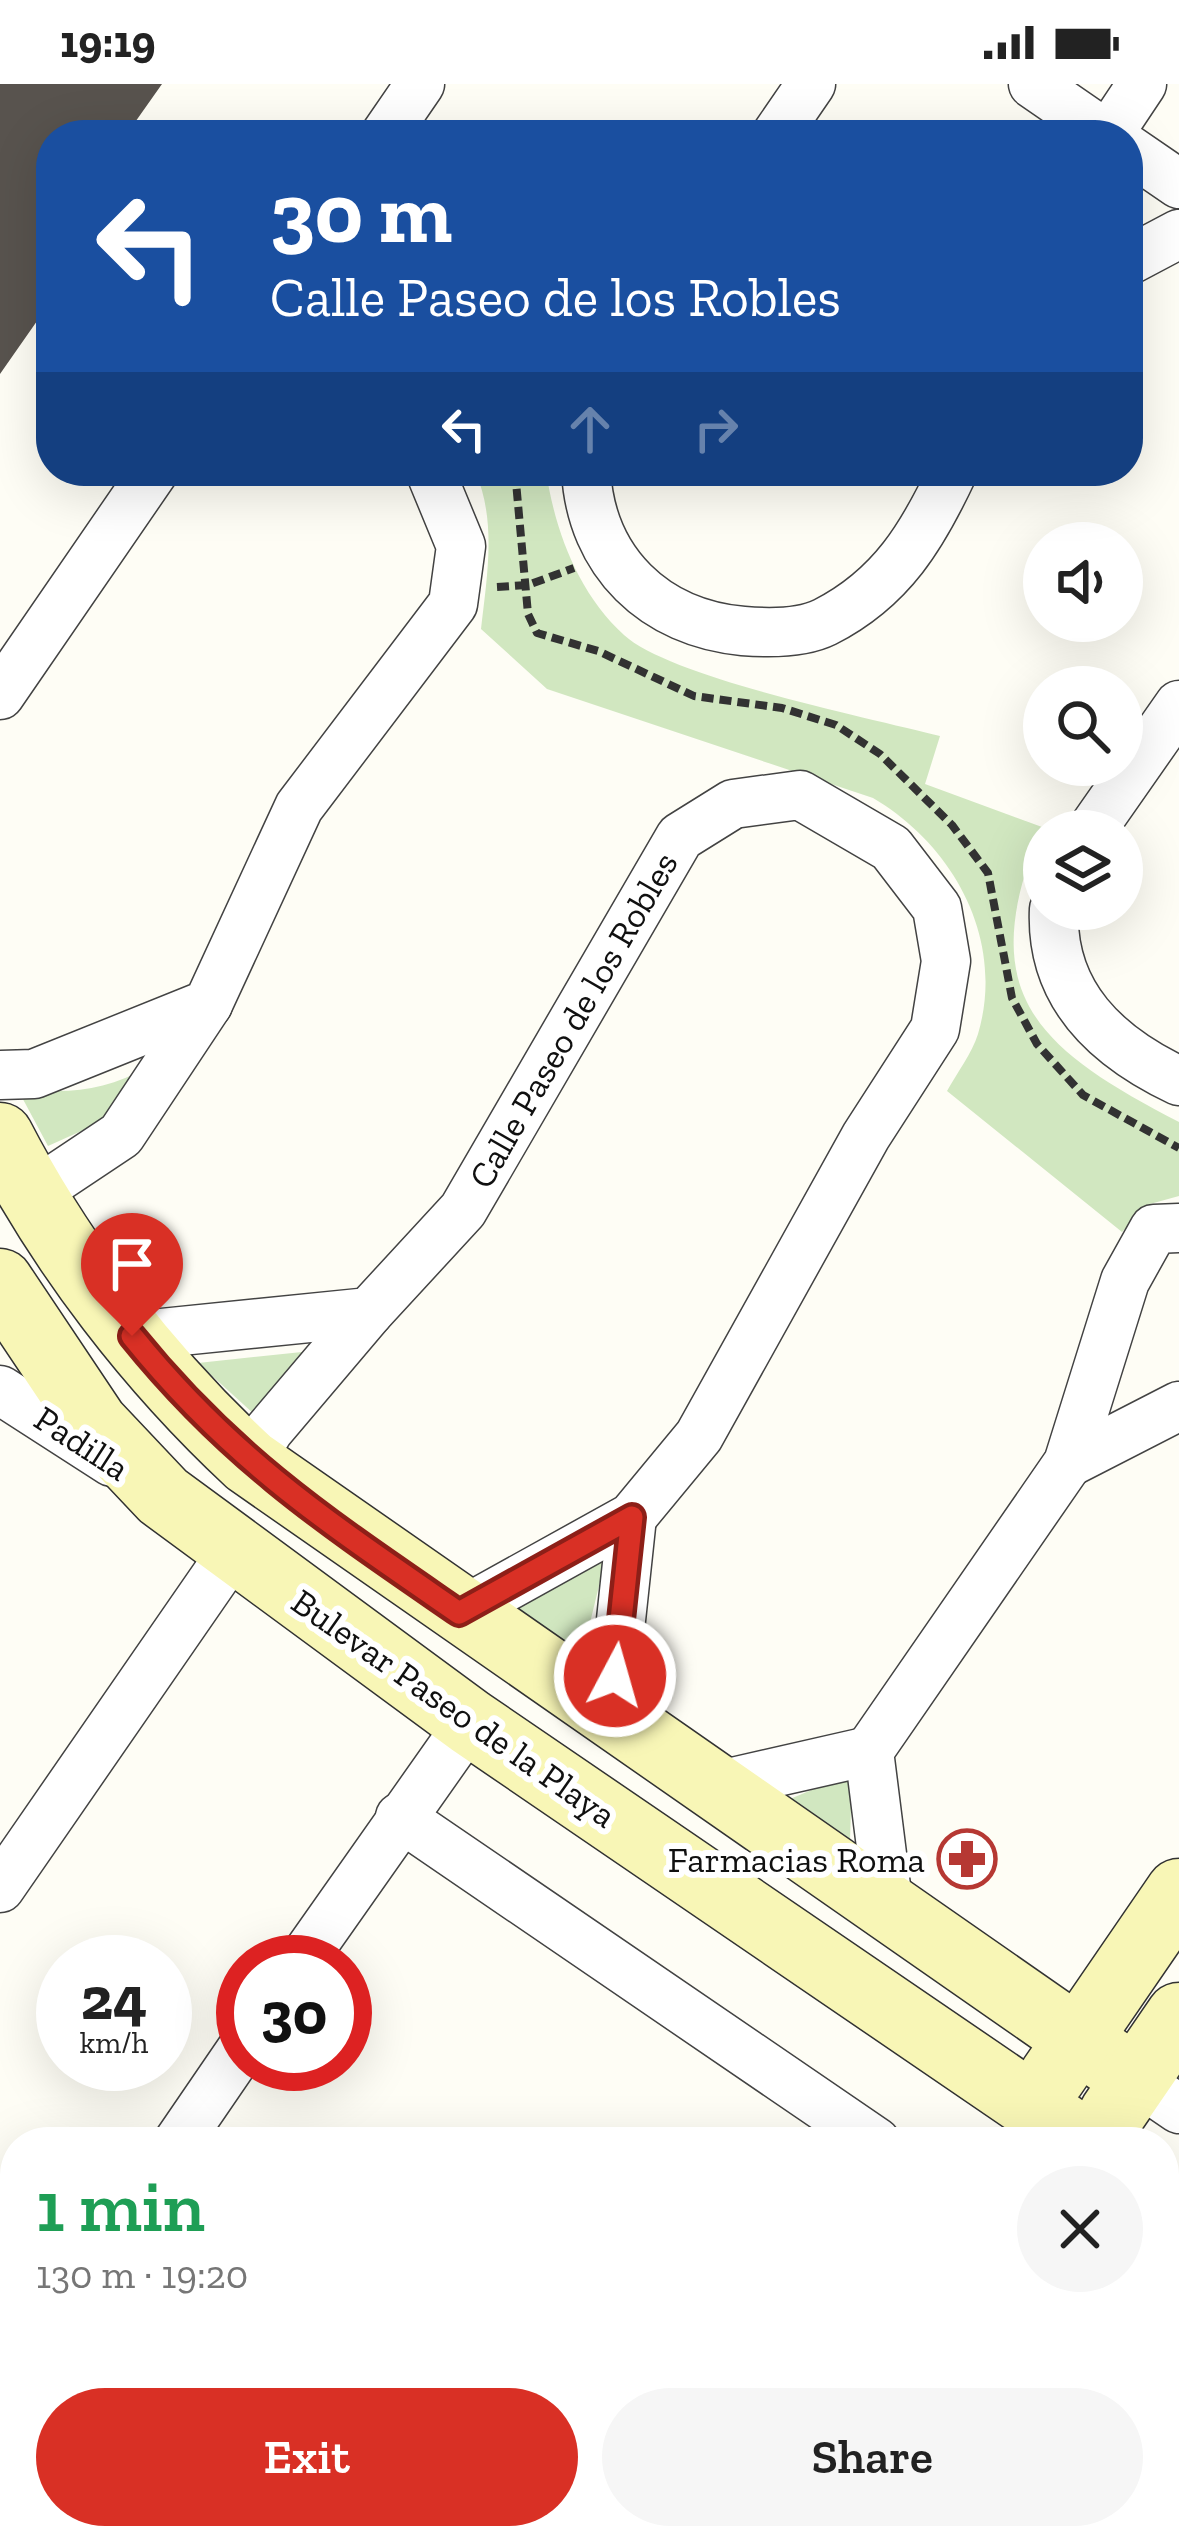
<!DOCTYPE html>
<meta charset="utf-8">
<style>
body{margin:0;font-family:"Zilla Slab",serif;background:#f6f6f6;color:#222;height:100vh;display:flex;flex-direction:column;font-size:45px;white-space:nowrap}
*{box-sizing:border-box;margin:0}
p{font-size:39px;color:#767676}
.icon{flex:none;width:66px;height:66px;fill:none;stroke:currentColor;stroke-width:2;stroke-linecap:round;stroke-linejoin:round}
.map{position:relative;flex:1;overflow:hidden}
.panel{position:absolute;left:0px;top:2043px;width:1179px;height:423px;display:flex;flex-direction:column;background:#fff;border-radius:48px 48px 0 0;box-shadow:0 12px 48px #0002}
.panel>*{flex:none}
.guide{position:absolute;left:36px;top:36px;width:1107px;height:366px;border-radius:48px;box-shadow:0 12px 48px #0002;background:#1a4fa0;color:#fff;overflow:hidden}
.buttons{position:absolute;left:1023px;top:438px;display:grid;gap:24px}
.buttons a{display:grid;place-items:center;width:120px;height:120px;border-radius:50%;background:#fff;box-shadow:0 12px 48px #0002;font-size:60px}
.speed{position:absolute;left:36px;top:1851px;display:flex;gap:24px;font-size:60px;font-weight:700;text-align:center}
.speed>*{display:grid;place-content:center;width:156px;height:156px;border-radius:50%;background:#fff;box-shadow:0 12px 48px #0002;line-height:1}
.speed small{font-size:30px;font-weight:400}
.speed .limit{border:18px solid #d22;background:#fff;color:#111}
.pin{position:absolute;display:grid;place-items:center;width:102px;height:102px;color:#fff;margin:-123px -51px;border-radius:50% 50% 50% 0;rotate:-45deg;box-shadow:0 0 12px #0007}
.pin .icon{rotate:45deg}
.me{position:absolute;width:132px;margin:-66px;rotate:6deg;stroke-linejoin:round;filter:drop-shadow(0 0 9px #0008)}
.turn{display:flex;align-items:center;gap:42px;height:252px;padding:0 36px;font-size:54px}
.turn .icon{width:156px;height:156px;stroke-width:2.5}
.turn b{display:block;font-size:84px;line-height:102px}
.lanes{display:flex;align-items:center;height:114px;padding:0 36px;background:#0003;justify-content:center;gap:60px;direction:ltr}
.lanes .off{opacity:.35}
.round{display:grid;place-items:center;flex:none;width:126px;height:126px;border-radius:63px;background:#f6f6f6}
.headline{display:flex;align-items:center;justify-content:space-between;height:204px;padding:0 36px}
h1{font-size:72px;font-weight:600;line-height:90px;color:#1e9e55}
.cta{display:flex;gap:24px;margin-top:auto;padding:24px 36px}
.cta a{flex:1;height:138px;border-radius:72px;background:#d93025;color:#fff;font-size:48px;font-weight:600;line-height:138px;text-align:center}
.cta a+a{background:#f6f6f6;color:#222}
.status{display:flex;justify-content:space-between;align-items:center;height:84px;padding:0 60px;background:#fff;direction:ltr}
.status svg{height:33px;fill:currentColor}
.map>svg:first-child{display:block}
</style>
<div class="status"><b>19:19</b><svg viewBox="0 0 49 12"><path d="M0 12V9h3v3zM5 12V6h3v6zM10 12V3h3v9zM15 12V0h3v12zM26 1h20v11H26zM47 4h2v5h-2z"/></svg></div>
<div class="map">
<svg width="1179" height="2464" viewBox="0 0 1179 2464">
<rect width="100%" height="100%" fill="#fefdf5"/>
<!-- green -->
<g fill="#d1e7c0">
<path d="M 475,387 L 546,387 C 555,447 578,509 624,551 C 671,594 870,634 940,652 L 925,700 L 1042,743 C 973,908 1034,963 1179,1038 L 1179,1112 L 1150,1120 L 1122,1148 L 947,1007 C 957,989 972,969 978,950 C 1006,855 953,761 873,714 L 547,605 L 481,545 C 487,492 497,437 475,387 Z"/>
<path d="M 148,983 L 108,1035 L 48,1062 L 17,1004 C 66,1011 105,1007 148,983 Z"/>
<polygon points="321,1266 255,1331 198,1279"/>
<polygon points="606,1473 588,1547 593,1579 513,1527"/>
<polygon points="852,1689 850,1758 790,1715"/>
</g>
<!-- building -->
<polygon fill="#58534e" points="0,0 162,0 126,51 51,51 51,217 0,290"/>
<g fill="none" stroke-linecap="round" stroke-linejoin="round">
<defs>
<g id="minor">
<polyline points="1033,0 1107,51"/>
<polyline points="385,51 420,0"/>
<polyline points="776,51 811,0"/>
<polyline points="1108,51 1142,0"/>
<polyline points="1128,65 1179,100"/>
<polyline points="1128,177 1179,150"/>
<path d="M 586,387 C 591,479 655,539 743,547 C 768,549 803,549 825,538 C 892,504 923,451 953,387"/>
<polyline points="0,611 154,387"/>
<polyline points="1091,747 1179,621"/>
<path d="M 1054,825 C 1050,911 1107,963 1179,997"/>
<polyline points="0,991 34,990 208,920 299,723 453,520 461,462 430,387"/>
<polyline points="31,1111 121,1051 208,920"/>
<polyline points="132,1252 369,1228 463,1126 680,753 733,720 800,711 891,764 937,824 946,877 935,945 866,1052 699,1352 632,1433 459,1529"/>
<polyline points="0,1306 112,1378"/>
<polyline points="249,1378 269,1346 369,1228"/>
<polyline points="1068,1379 1179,1322"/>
<polyline points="625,1643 615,1592 632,1433"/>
<polyline points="711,1703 869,1667"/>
<polyline points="400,1733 876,2058"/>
<polyline points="0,1804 233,1467"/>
<polyline points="889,1826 869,1667 1068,1379 1125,1197 1154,1145 1179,1144"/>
<polyline points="301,1878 470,1638"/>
<polyline points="1135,1995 1179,2025"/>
<polyline points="178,2058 243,1963"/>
<polyline points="1164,2112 1179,2122"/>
<polyline points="0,2319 15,2297"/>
</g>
<g id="secondary">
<path d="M 0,1052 C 62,1172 150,1286 249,1378 L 1135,1995"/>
<polyline points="0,1198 95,1340 163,1412 470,1638 1085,2058"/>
<polyline points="1052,1993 1179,1808"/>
<polyline points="1112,2030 1179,1932"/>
<polyline points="773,2464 782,2451"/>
</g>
</defs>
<!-- minor casing -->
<use href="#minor" stroke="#434343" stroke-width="51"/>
<!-- secondary casing -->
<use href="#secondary" stroke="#323232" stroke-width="69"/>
<!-- path -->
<g stroke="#323232" stroke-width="8" stroke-dasharray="12 6" stroke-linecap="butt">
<polyline points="515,387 528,530 537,549 598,567 694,612 782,624 836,641 880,670 952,741 988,789 1012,914 1037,960 1083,1011 1179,1064"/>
<polyline points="497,503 528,501 574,484"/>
</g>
<!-- minor -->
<use href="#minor" stroke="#fff" stroke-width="48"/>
<!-- secondary -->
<use href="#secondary" stroke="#f8f6b6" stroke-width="66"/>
</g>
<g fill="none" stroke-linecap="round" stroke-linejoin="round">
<defs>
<path id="route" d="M 132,1252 C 232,1376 330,1440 459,1529 L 632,1433 L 615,1592"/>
</defs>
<!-- route casing -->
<use href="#route" stroke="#8d1f18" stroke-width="30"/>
<!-- route -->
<use href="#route" stroke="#d93025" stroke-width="21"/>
</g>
<!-- icons -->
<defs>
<symbol id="pharmacy-ring" viewBox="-11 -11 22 22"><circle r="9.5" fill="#fff" stroke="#b63833" stroke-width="1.5"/><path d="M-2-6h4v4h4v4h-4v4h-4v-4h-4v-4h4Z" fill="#b63833"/></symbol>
</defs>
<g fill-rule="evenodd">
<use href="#pharmacy-ring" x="934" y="1742" width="66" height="66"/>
</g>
<g text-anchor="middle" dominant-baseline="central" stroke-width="12" stroke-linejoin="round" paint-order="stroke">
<!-- street labels -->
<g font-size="36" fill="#101010" stroke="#fff">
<text transform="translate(573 936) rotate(-60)">Calle Paseo de los Robles</text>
<text transform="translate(82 1359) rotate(33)">Padilla</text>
<text transform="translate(454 1624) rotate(35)">Bulevar Paseo de la Playa</text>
</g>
<!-- poi labels -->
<g font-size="36" fill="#101010" stroke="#fff" text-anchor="end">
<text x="925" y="1775">Farmacias Roma</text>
</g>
</g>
</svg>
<div class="buttons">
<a><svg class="icon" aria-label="sound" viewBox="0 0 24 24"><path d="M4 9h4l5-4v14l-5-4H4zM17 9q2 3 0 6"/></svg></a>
<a><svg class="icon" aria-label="search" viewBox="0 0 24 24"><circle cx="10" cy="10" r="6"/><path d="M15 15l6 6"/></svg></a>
<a><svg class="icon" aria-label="layers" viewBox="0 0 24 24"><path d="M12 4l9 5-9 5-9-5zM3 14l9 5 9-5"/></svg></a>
</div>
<div class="speed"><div>24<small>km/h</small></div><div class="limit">30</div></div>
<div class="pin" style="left:132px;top:1252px;background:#d93025"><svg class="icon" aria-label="arrive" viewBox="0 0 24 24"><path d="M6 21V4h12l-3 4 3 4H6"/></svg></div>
<svg class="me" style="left:615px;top:1592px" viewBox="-20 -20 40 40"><circle r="17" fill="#d93025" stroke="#fff" stroke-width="3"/><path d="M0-11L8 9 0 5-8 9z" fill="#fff"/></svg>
<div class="guide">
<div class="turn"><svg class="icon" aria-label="left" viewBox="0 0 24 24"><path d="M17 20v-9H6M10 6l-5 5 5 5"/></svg><div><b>30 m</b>Calle Paseo de los Robles</div></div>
<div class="lanes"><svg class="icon" aria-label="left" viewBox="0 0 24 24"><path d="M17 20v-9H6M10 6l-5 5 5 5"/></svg><svg class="icon off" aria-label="ahead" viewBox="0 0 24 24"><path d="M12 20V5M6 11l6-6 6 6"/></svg><svg class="icon off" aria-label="right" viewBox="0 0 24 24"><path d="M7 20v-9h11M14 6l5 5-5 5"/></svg></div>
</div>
<section class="panel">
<div class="headline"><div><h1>1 min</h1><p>130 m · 19:20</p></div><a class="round"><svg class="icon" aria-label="close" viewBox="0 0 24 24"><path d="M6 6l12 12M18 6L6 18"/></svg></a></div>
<div class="cta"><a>Exit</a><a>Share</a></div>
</section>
</div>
